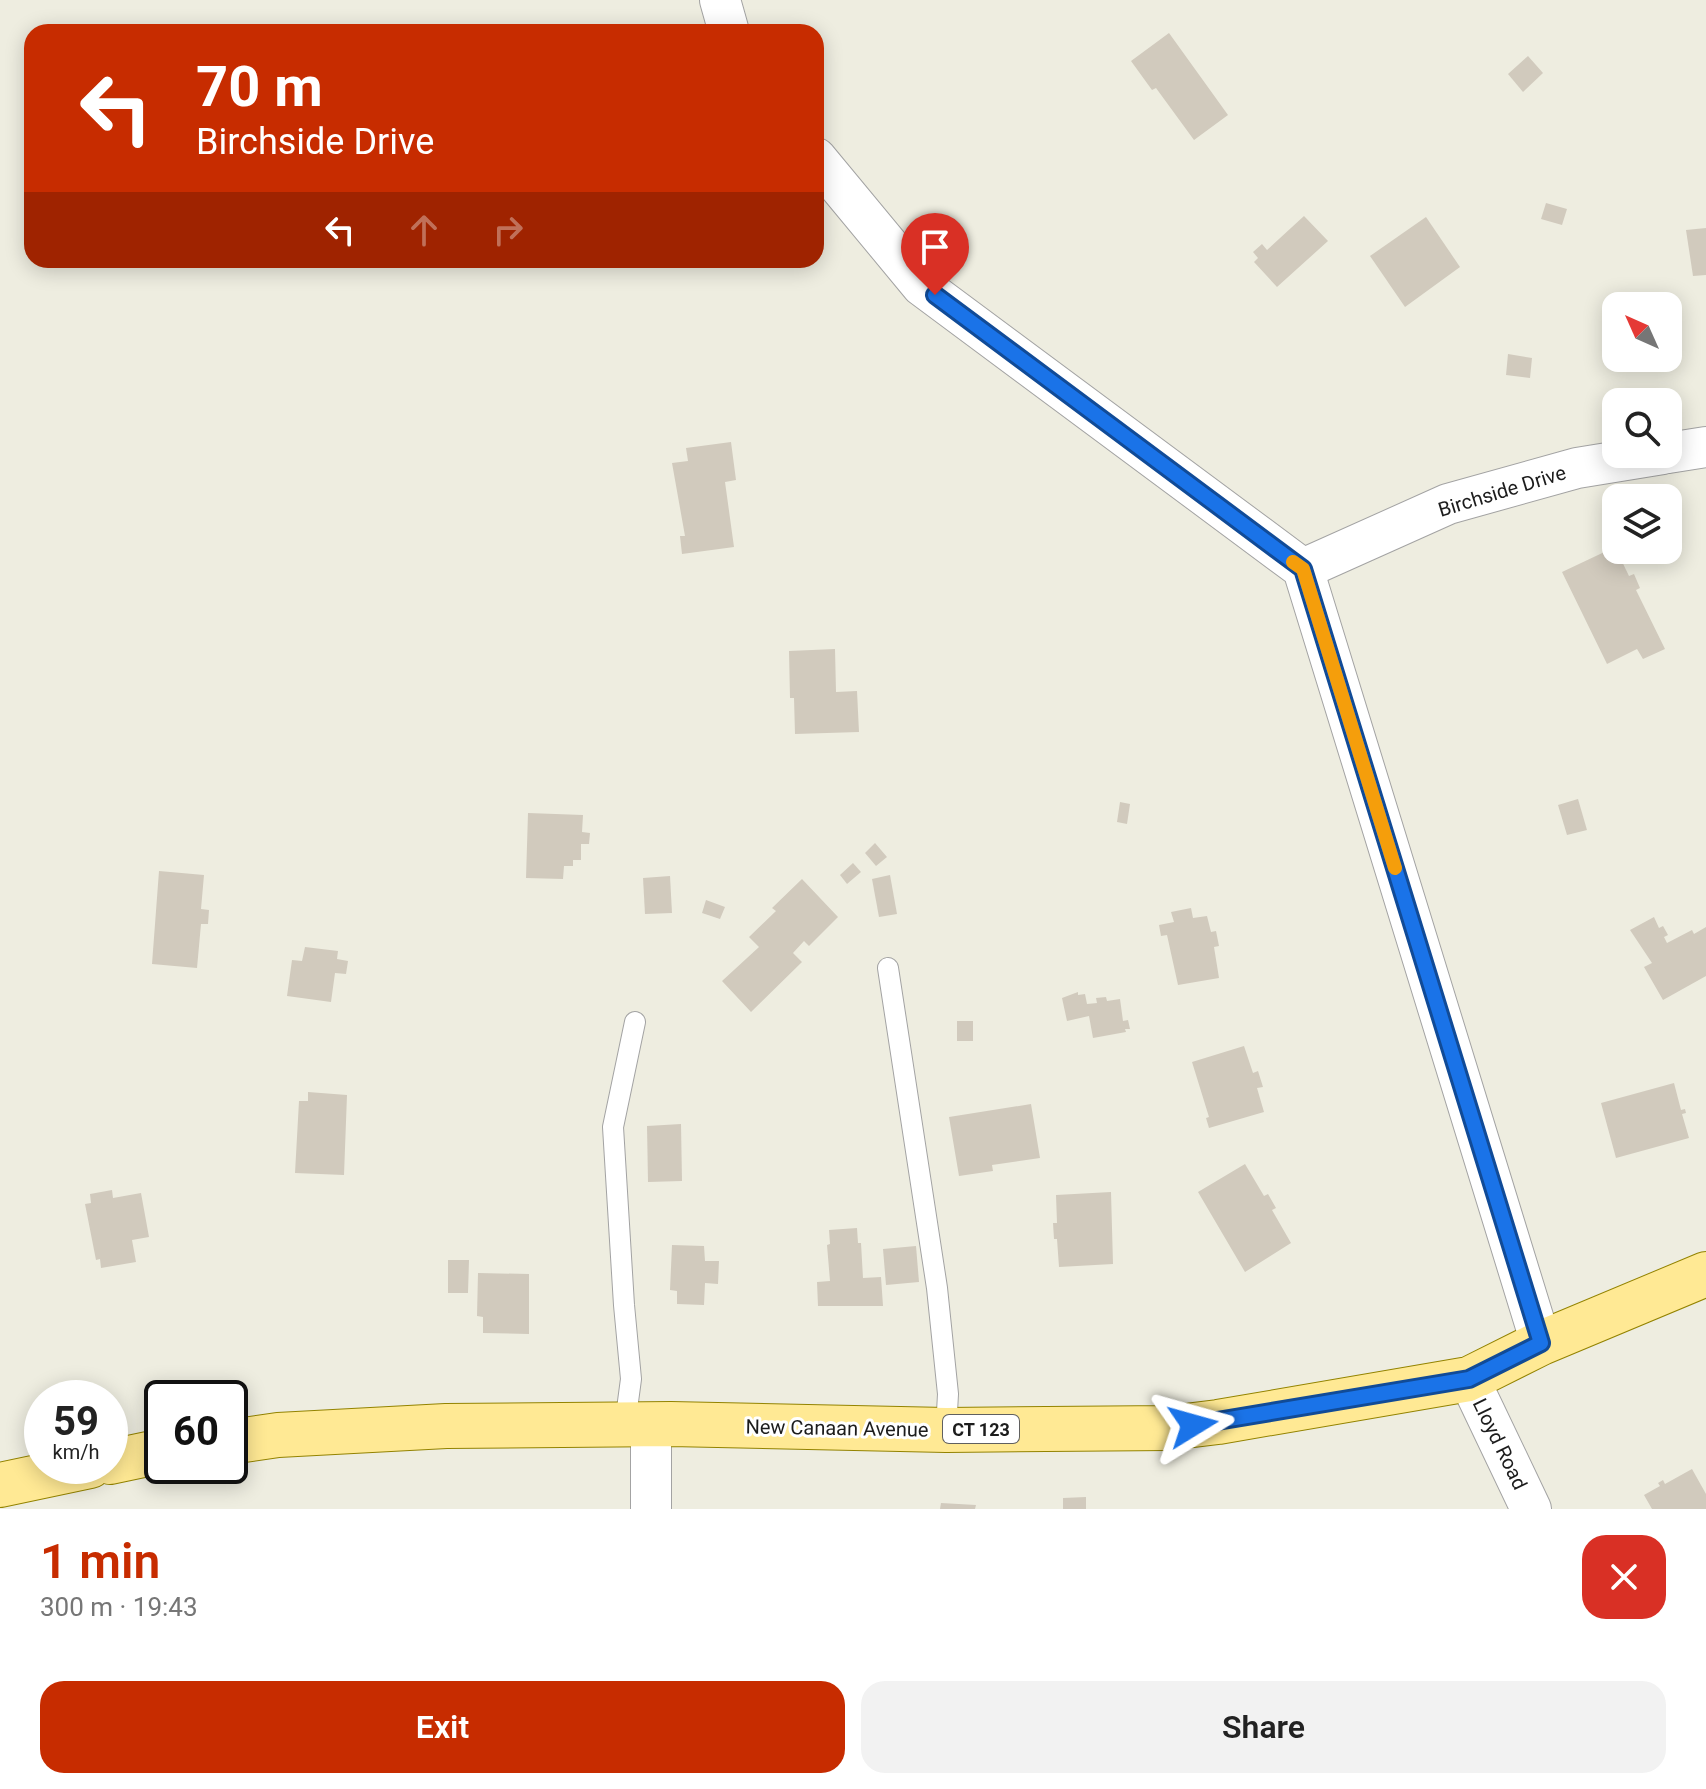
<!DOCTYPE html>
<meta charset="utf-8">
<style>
body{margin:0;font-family:Roboto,sans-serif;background:#f2f2f2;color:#222;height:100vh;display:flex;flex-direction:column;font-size:30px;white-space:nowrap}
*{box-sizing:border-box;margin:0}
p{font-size:26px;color:#767676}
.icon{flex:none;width:44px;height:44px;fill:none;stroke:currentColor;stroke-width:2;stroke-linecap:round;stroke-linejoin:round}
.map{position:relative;height:1509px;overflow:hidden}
.sheet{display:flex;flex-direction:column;background:#fff;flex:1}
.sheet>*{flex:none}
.banner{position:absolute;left:24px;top:24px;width:800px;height:244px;border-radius:24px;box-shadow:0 4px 20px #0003;background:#c72c00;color:#fff;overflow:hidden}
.needle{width:52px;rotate:315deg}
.tools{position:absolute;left:1602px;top:292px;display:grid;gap:16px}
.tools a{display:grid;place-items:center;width:80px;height:80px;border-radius:16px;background:#fff;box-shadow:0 4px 20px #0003;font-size:40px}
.speed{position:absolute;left:24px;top:1380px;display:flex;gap:16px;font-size:40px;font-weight:700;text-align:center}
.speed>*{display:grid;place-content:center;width:104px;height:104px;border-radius:50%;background:#fff;box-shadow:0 4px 20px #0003;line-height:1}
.speed small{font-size:20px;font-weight:400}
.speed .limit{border:4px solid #111;border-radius:12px;background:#fff;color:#111}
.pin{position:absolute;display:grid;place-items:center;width:68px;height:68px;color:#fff;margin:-82px -34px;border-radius:50% 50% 50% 0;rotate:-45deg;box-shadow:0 0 8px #0007}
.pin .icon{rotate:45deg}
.me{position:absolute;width:88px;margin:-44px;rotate:82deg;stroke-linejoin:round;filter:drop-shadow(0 0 6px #0008)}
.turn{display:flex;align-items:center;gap:28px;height:168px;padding:0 40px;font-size:36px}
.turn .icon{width:104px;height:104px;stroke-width:2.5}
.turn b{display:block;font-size:56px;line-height:68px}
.lanes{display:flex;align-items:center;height:76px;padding:0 40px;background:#0003;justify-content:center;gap:40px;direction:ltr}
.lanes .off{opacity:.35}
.round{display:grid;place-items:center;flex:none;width:84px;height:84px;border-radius:24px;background:#f2f2f2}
.overview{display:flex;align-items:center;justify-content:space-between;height:136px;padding:0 40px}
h1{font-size:48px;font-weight:600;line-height:60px;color:#c72c00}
.cta{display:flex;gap:16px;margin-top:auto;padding:16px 40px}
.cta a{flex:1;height:92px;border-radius:24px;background:#c72c00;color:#fff;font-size:32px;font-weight:600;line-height:92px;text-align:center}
.cta a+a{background:#f2f2f2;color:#222}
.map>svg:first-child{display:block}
</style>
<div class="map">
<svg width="1706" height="1509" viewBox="0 0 1706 1509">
<rect width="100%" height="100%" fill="#eeede0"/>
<!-- building -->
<g fill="#d1cabd">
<polygon points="1169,33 1228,115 1194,140 1156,88 1152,90 1131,61"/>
<polygon points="1528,56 1543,73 1523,92 1508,74"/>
<polygon points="1546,203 1567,209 1562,225 1541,219"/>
<polygon points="1304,216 1328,241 1277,287 1254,262 1258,258 1253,252 1262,244 1267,250"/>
<polygon points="1426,217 1460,267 1405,307 1370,256"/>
<polygon points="1706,228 1706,275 1693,276 1686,230"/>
<polygon points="1508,354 1532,358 1530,378 1506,375"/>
<polygon points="731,442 736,480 725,482 734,547 682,554 680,536 685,536 672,463 688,461 686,448"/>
<polygon points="1615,547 1629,576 1634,574 1640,588 1636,590 1665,649 1643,659 1637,649 1607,664 1562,572"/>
<polygon points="835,649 836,692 857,691 859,732 795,734 794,698 790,698 789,651"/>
<polygon points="1578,799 1587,830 1567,835 1558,805"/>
<polygon points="1120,802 1130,804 1127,824 1117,822"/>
<polygon points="528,813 583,815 582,832 590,833 589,844 581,844 581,860 573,860 573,866 564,866 563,879 526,878"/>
<polygon points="875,843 887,857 876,866 865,853"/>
<polygon points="853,863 861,872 847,884 840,875"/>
<polygon points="159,871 204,875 201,909 209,910 208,924 201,924 197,968 152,964"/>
<polygon points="890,875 897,914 879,917 872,879"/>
<polygon points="670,876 672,913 645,914 643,878"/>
<polygon points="802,879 838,917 809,946 804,941 793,953 802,962 751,1012 722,981 759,947 749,937 776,911 772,908"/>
<polygon points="706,900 725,907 720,919 702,913"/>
<polygon points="1191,908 1193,918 1207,916 1211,932 1216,931 1219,946 1214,947 1219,978 1178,985 1167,935 1161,936 1159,925 1174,922 1171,912"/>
<polygon points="1654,917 1659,928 1663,926 1668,935 1664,937 1667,943 1692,930 1694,934 1706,927 1706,976 1663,1000 1644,967 1652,963 1630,930"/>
<polygon points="305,947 338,951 337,959 348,961 346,974 335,973 331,1002 287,996 292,960 302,961"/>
<polygon points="1078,992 1078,995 1085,994 1087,1004 1097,1003 1096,998 1106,997 1107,1001 1120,999 1123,1021 1128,1020 1130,1029 1125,1029 1126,1032 1093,1038 1089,1016 1067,1021 1062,998"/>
<rect x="957" y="1021" width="16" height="20"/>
<polygon points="1244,1046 1253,1073 1258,1071 1263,1087 1257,1088 1264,1112 1209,1128 1206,1118 1209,1117 1192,1062"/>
<polygon points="1674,1083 1681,1110 1685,1109 1686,1113 1682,1114 1689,1138 1616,1158 1601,1103"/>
<polygon points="308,1092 347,1095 344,1175 295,1173 299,1101 308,1101"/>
<polygon points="1031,1104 1040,1158 992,1165 993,1171 959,1176 949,1117"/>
<polygon points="681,1124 682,1181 648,1182 647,1126"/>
<polygon points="1245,1164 1264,1196 1268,1194 1276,1208 1272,1210 1291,1243 1245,1272 1198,1192"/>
<polygon points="112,1190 113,1198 141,1193 149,1237 132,1240 136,1262 101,1268 100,1259 96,1260 85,1204 91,1203 90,1194"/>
<polygon points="1111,1192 1113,1264 1059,1267 1057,1239 1054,1239 1053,1223 1057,1223 1056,1195"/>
<polygon points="857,1228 858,1243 861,1243 863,1278 881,1277 883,1306 818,1306 817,1282 830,1281 827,1245 830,1244 829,1230"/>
<polygon points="672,1245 704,1246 705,1261 719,1261 718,1284 705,1283 704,1305 677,1304 677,1291 670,1290"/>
<polygon points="916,1246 919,1282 886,1285 883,1249"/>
<polygon points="448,1260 469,1260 468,1293 448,1293"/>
<polygon points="478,1273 529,1274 529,1334 483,1333 483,1317 477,1316"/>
<polygon points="1692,1469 1706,1494 1706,1509 1652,1509 1644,1495 1660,1486 1658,1483 1663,1480 1665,1484"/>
<polygon points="1086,1497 1086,1509 1063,1509 1063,1498"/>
<polygon points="941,1503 976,1505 975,1509 940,1509"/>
</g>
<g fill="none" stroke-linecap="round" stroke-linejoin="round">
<defs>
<g id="lane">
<polyline points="888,968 937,1288 948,1394 946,1430"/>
<polyline points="625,1424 631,1379 624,1305 613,1127 635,1022"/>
</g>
<g id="street">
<polyline points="720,0 729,32"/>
<polyline points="816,158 922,286 1303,569 1541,1343"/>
<polyline points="1668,453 1706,447"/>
<polyline points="1303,569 1448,504 1577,468 1663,454"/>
<polyline points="1469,1379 1531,1509"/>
<polyline points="651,1509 651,1424"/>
</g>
<g id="primary">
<polyline points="230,1442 278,1435 446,1426 671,1424 946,1430 1169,1428 1218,1422 1469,1379 1541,1343 1706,1274"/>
<polyline points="110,1462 162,1451"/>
<polyline points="0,1485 90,1466"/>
</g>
</defs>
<!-- lane casing -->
<use href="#lane" stroke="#a3a3a3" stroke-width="22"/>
<!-- street casing -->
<use href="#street" stroke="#a3a3a3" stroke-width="42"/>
<!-- primary casing -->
<use href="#primary" stroke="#938300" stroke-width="46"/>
<!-- lane -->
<use href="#lane" stroke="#fff" stroke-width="20"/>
<!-- street -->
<use href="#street" stroke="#fff" stroke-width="40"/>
<!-- primary -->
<use href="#primary" stroke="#ffe994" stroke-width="44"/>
</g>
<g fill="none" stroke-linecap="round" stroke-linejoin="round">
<defs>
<polyline id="route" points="935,295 1303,569 1541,1343 1469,1379 1193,1425"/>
</defs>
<!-- route casing -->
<use href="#route" stroke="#114b97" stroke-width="20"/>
<!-- route -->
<use href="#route" stroke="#1a73e8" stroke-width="14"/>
<!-- slow -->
<polyline stroke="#f59e0b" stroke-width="14" points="1293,562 1303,569 1395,868"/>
</g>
<g text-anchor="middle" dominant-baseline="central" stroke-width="6" stroke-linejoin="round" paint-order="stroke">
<!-- shield labels -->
<rect fill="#fff" stroke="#606060" stroke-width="2" x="943" y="1415" width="76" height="28" rx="6"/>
<g font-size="18" font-weight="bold" fill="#1c1c1c">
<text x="981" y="1429">CT 123</text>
</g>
<!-- street labels -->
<g font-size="20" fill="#1c1c1c" stroke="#fff">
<text transform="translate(1502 491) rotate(-17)">Birchside Drive</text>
<text transform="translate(837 1428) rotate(1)">New Canaan Avenue</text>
<text transform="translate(1500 1444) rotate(64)">Lloyd Road</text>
</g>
</g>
</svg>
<div class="tools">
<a><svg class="needle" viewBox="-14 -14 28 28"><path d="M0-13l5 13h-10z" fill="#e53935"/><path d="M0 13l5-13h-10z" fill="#767676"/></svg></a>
<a><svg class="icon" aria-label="search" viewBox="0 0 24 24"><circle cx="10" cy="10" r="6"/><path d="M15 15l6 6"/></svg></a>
<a><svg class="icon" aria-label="layers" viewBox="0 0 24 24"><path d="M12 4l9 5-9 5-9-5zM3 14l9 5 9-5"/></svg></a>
</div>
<div class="speed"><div>59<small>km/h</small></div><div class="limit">60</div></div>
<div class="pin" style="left:935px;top:295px;background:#d93025"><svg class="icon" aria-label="arrive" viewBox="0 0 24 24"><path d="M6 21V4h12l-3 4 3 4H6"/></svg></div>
<svg class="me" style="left:1193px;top:1425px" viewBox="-20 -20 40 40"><path d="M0-17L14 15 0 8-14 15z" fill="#1a73e8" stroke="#fff" stroke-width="4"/></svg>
<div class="banner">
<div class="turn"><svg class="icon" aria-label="left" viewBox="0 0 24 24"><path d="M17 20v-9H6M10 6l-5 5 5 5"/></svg><div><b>70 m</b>Birchside Drive</div></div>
<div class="lanes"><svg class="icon" aria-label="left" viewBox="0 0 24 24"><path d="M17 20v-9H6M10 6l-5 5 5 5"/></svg><svg class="icon off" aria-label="ahead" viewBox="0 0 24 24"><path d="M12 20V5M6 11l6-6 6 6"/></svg><svg class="icon off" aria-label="right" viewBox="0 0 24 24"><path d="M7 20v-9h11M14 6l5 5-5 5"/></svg></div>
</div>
</div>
<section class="sheet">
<div class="overview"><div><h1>1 min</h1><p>300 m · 19:43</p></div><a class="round" style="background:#d93025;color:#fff"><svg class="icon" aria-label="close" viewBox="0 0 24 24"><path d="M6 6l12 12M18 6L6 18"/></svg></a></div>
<div class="cta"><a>Exit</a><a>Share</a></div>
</section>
